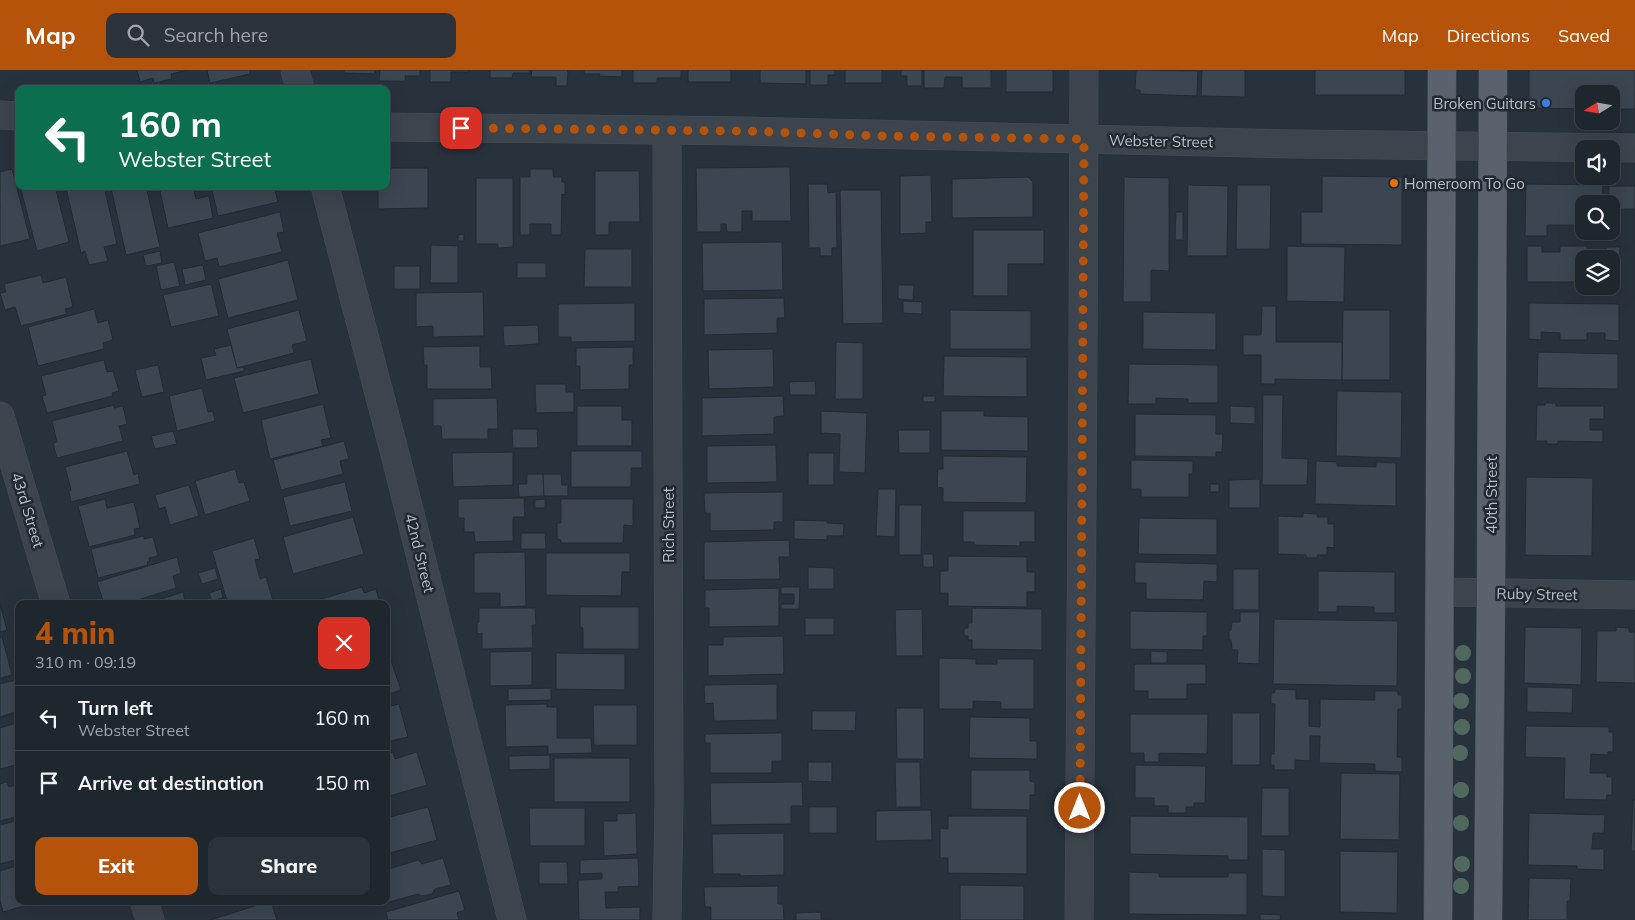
<!DOCTYPE html>
<meta charset="utf-8">
<style>
body{margin:0;font-family:Mulish,sans-serif;background:#2b323a;color:#f1f3f6;height:100vh;display:flex;flex-direction:column;font-size:19px;white-space:nowrap}
*{box-sizing:border-box;margin:0}
p{font-size:16px;color:#a1a5aa}
.icon{flex:none;width:28px;height:28px;fill:none;stroke:currentColor;stroke-width:2;stroke-linecap:round;stroke-linejoin:round}
.map{position:relative;flex:1;overflow:hidden}
.drawer{position:absolute;left:15px;top:530px;width:375px;height:305px;display:flex;flex-direction:column;background:#1e262e;border-radius:10px;box-shadow:0 5px 20px #0002,0 0 0 1px #3c434a}
.drawer>*{flex:none}
.top-card{position:absolute;left:15px;top:15px;width:375px;height:105px;border-radius:10px;box-shadow:0 5px 20px #0002,0 0 0 1px #3c434a;background:#0b6e4f;color:#fff;overflow:hidden}
.needle{width:32px;rotate:259deg}
.fabs{position:absolute;left:1575px;top:15px;display:grid;gap:10px}
.fabs a{display:grid;place-items:center;width:45px;height:45px;border-radius:10px;background:#1e262e;box-shadow:0 5px 20px #0002,0 0 0 1px #3c434a;font-size:25px}
.pin{position:absolute;display:grid;place-items:center;width:42px;height:42px;color:#fff;margin:-21px;border-radius:10px;box-shadow:0 2px 8px #0006}
.me{position:absolute;width:55px;margin:-28px;rotate:0deg;stroke-linejoin:round;filter:drop-shadow(0 0 4px #0008)}
.turn{display:flex;align-items:center;gap:18px;height:105px;padding:0 20px;font-size:22px}
.turn .icon{width:65px;height:65px;stroke-width:2.5}
.turn b{display:block;font-size:35px;line-height:42px}
.round{display:grid;place-items:center;flex:none;width:52px;height:52px;border-radius:10px;background:#2b323a}
.summary{display:flex;align-items:center;justify-content:space-between;height:85px;padding:0 20px}
h1{font-size:30px;font-weight:800;line-height:38px;color:#b45309}
.primary-button{display:flex;gap:10px;margin-top:auto;padding:10px 20px}
.primary-button a{flex:1;height:58px;border-radius:10px;background:#b45309;color:#fff;font-size:20px;font-weight:800;line-height:58px;text-align:center}
.primary-button a+a{background:#2b323a;color:#f1f3f6}
ul{padding:0;list-style:none}
li{display:flex;align-items:center;gap:15px;height:65px;padding:0 20px;border-top:1px solid #3c434a}
li div{flex:1}
li b{display:block;font-size:19px}
li em{font-style:normal}
header{display:flex;align-items:center;gap:30px;box-sizing:border-box;height:70px;padding:0 25px;background:#b45309;color:#fff}
header strong{font-size:24px}
nav{display:flex;gap:28px;margin-inline-start:auto;font-size:18px}
.search{width:350px;height:45px;background:#2b323a;display:flex;align-items:center;gap:12px;box-sizing:border-box;padding:0 18px;border-radius:10px;color:#a1a5aa;font-size:19px}
.map>svg:first-child{display:block}
</style>
<header>
<strong>Map</strong>
<div class="search"><svg class="icon" aria-label="search" viewBox="0 0 24 24"><circle cx="10" cy="10" r="6"/><path d="M15 15l6 6"/></svg>Search here</div>
<nav><a>Map</a><a>Directions</a><a>Saved</a></nav>
</header>
<div class="map">
<svg width="1635" height="850" viewBox="0 0 1635 850">
<rect width="100%" height="100%" fill="#28323d"/>
<!-- building -->
<g fill="#3b4652" stroke="#232b34">
<polygon points="137,0 188,0 171,4 172,9 154,13 153,8 140,12"/>
<polygon points="207,0 249,0 250,4 210,13"/>
<polygon points="344,0 375,0 375,4 344,3"/>
<polygon points="380,0 420,0 420,6 405,6 406,11 379,11"/>
<polygon points="430,0 469,0 468,2 451,2 451,12 430,12"/>
<polygon points="490,0 530,0 530,3 513,3 512,8 490,8"/>
<polygon points="532,0 568,0 567,16 556,16 556,7 531,7"/>
<polygon points="584,0 622,0 622,7 599,6 600,4 584,4"/>
<polygon points="633,0 681,0 681,8 657,8 657,13 633,13"/>
<rect x="688" y="0" width="43" height="12"/>
<polygon points="760,0 806,0 806,14 760,13"/>
<polygon points="810,0 835,0 835,5 828,5 828,15 810,15"/>
<rect x="845" y="0" width="37" height="13"/>
<polygon points="901,0 922,0 922,16 907,16 907,6 901,6"/>
<polygon points="924,0 991,0 991,18 962,18 962,7 945,7 944,18 924,18"/>
<rect x="1006" y="0" width="47" height="22"/>
<polygon points="1136,0 1198,1 1197,26 1140,24 1140,20 1135,20"/>
<polygon points="1202,0 1245,0 1245,27 1201,26"/>
<rect x="1315" y="0" width="90" height="25"/>
<polygon points="1529,0 1635,0 1635,39 1611,39 1611,24 1584,24 1584,39 1529,38"/>
<polygon points="790,97 791,151 752,151 752,141 742,141 742,162 727,162 726,154 721,154 721,162 697,162 696,98"/>
<polygon points="386,98 428,98 428,138 378,139 378,116 372,116 386,116"/>
<polygon points="12,99 30,169 0,176 0,102"/>
<polygon points="530,99 553,99 553,107 562,107 562,112 565,112 565,125 562,124 561,165 551,165 551,154 530,154 530,165 520,165 520,107 530,107"/>
<polygon points="595,101 639,101 640,152 609,152 609,165 595,165"/>
<polygon points="931,105 932,152 926,152 926,163 900,164 900,106"/>
<polygon points="1322,106 1402,107 1402,175 1301,174 1301,142 1322,142"/>
<polygon points="1028,107 1033,112 1033,147 952,148 952,109"/>
<polygon points="1124,107 1169,108 1169,201 1151,200 1151,232 1123,232"/>
<polygon points="476,108 513,108 513,177 498,178 498,174 476,174"/>
<polygon points="808,114 827,114 828,123 836,122 837,178 832,178 832,186 820,186 820,178 809,178"/>
<polygon points="1526,114 1603,115 1602,134 1584,134 1584,161 1611,161 1611,146 1618,146 1618,169 1583,168 1583,155 1547,155 1547,166 1525,166"/>
<polygon points="1188,115 1228,116 1227,186 1187,186"/>
<polygon points="1237,115 1271,115 1270,179 1236,179"/>
<polygon points="20,116 55,116 69,172 37,181"/>
<polygon points="72,116 104,116 117,174 104,177 108,191 89,195 85,181 81,183 66,118"/>
<polygon points="120,116 146,116 160,177 126,185 111,118"/>
<polygon points="159,116 193,116 196,129 209,126 213,148 168,158"/>
<polygon points="211,116 274,116 278,132 218,146"/>
<polygon points="1609,116 1635,116 1635,139 1611,139 1611,134 1609,134"/>
<polygon points="840,120 881,120 883,253 843,254"/>
<polygon points="280,142 284,162 277,163 282,182 219,197 217,188 205,191 198,163"/>
<polygon points="1176,142 1183,142 1183,170 1175,170"/>
<polygon points="973,160 1044,160 1044,194 1008,194 1008,226 973,226"/>
<polygon points="464,164 464,171 458,171 458,165"/>
<polygon points="782,172 783,220 703,221 702,173"/>
<polygon points="431,175 458,176 458,213 430,213"/>
<polygon points="1287,176 1345,177 1344,232 1287,231"/>
<polygon points="1527,176 1542,176 1542,182 1560,182 1560,176 1587,176 1587,182 1607,183 1606,177 1620,177 1619,213 1611,213 1611,189 1584,189 1584,212 1527,212"/>
<polygon points="585,179 632,179 632,217 584,217"/>
<polygon points="160,181 162,193 146,196 143,185"/>
<polygon points="288,190 298,230 228,248 218,209"/>
<polygon points="174,192 180,216 161,220 156,196"/>
<rect x="517" y="193" width="29" height="15"/>
<polygon points="203,195 206,210 185,215 182,199"/>
<rect x="394" y="196" width="26" height="23"/>
<polygon points="41,205 43,213 66,207 73,237 65,239 67,244 21,256 15,237 5,240 0,223 6,222 4,214"/>
<polygon points="211,214 219,246 171,257 163,225"/>
<polygon points="898,215 914,215 913,230 898,229"/>
<polygon points="483,222 484,266 433,267 433,256 416,257 416,223"/>
<polygon points="784,228 785,248 777,248 777,263 704,265 704,229"/>
<polygon points="903,231 922,232 922,244 903,243"/>
<polygon points="635,233 635,271 571,272 571,267 558,267 558,234"/>
<polygon points="1529,233 1619,234 1619,271 1605,270 1605,263 1587,263 1587,270 1560,270 1560,263 1541,262 1541,270 1529,269"/>
<polygon points="1262,236 1276,236 1276,272 1342,272 1342,310 1275,309 1275,314 1261,314 1261,285 1243,285 1243,265 1261,265"/>
<polygon points="94,239 98,253 108,250 113,270 103,273 104,279 38,296 28,257"/>
<polygon points="299,240 307,271 292,275 294,283 237,298 227,259"/>
<polygon points="950,240 1031,241 1031,279 950,279"/>
<polygon points="1343,240 1390,240 1390,310 1342,310"/>
<polygon points="1143,242 1216,243 1216,280 1143,279"/>
<polygon points="538,255 539,274 504,276 503,256"/>
<polygon points="836,272 863,273 863,329 835,329"/>
<polygon points="231,275 237,298 244,297 244,301 206,310 201,288 216,285 214,279"/>
<polygon points="480,276 480,297 491,297 492,319 427,319 427,295 424,295 423,277"/>
<polygon points="633,277 633,295 629,295 629,319 580,320 580,296 576,296 576,278"/>
<polygon points="773,279 774,317 709,319 708,280"/>
<polygon points="1538,282 1618,284 1618,319 1537,318"/>
<polygon points="944,286 1027,287 1027,327 943,326"/>
<polygon points="311,289 319,324 243,343 234,308"/>
<polygon points="104,290 107,302 113,301 119,321 112,323 113,326 47,343 42,326 46,325 41,306"/>
<polygon points="1129,294 1218,295 1218,333 1188,333 1188,329 1156,328 1156,334 1128,334"/>
<polygon points="158,295 164,322 142,327 135,300"/>
<polygon points="815,311 816,325 790,325 789,312"/>
<polygon points="535,314 566,314 566,322 574,322 574,342 536,343"/>
<polygon points="202,318 208,342 213,341 215,351 177,361 169,326"/>
<polygon points="1337,321 1402,322 1401,388 1336,386"/>
<polygon points="1263,325 1283,325 1282,388 1308,389 1307,415 1262,415"/>
<polygon points="783,326 784,346 774,347 774,364 702,366 702,328"/>
<rect x="923" y="326" width="12" height="6"/>
<polygon points="497,328 498,359 488,359 488,369 442,369 441,356 433,356 433,329"/>
<polygon points="1545,333 1556,333 1556,336 1604,336 1604,349 1590,349 1590,360 1603,360 1603,372 1558,371 1558,374 1547,374 1547,371 1536,371 1537,335 1545,335"/>
<polygon points="323,334 331,368 321,370 323,376 270,389 261,350"/>
<polygon points="114,335 114,338 123,336 127,354 119,356 123,371 57,388 53,373 57,372 52,351"/>
<polygon points="577,336 622,336 622,350 632,350 632,376 577,376"/>
<polygon points="1230,336 1255,337 1255,354 1230,353"/>
<polygon points="821,341 867,343 865,403 839,402 840,364 821,363"/>
<polygon points="941,341 984,341 984,346 1028,347 1028,381 941,380"/>
<polygon points="1135,344 1216,345 1216,364 1223,364 1222,382 1216,382 1216,387 1135,386"/>
<polygon points="512,359 537,359 538,378 513,378"/>
<polygon points="898,360 930,360 930,383 899,383"/>
<polygon points="173,361 177,374 155,379 151,366"/>
<polygon points="344,371 349,389 340,391 343,404 281,420 273,390"/>
<polygon points="776,375 777,412 707,413 707,376"/>
<polygon points="127,381 134,405 138,403 140,414 71,432 69,421 71,420 65,397"/>
<polygon points="571,381 642,381 642,398 631,398 631,417 571,417"/>
<polygon points="513,382 513,415 453,417 452,383"/>
<rect x="808" y="383" width="26" height="32"/>
<polygon points="943,386 1027,387 1026,433 943,432 943,418 937,417 938,399 943,399"/>
<polygon points="1131,390 1193,391 1193,404 1189,404 1189,427 1141,427 1141,419 1131,419"/>
<polygon points="1316,391 1337,392 1337,396 1376,397 1376,392 1396,393 1396,436 1315,434"/>
<polygon points="235,399 239,413 244,412 250,431 205,445 195,411"/>
<polygon points="527,404 543,404 544,426 519,427 518,414 527,414"/>
<polygon points="543,404 561,404 562,415 568,415 568,426 544,426"/>
<polygon points="1526,407 1593,408 1592,486 1525,485"/>
<polygon points="1260,409 1260,438 1229,438 1229,410"/>
<polygon points="345,412 352,441 290,456 283,427"/>
<rect x="1210" y="414" width="9" height="8"/>
<polygon points="189,415 199,446 170,455 165,437 159,439 155,425"/>
<polygon points="878,419 896,419 895,467 876,466"/>
<polygon points="783,422 783,452 774,452 774,460 710,461 710,443 705,443 704,423"/>
<polygon points="524,428 525,447 513,447 513,471 475,472 474,462 464,462 464,448 458,448 458,429"/>
<polygon points="105,429 107,438 134,432 140,458 134,459 135,465 89,477 78,436"/>
<polygon points="545,429 545,438 535,438 535,430"/>
<polygon points="561,429 633,429 633,456 624,455 623,473 561,473 561,470 557,469 557,453 561,453"/>
<polygon points="899,435 922,435 921,485 899,485"/>
<polygon points="963,441 1035,441 1035,472 1020,472 1020,476 974,475 974,472 963,472"/>
<polygon points="1303,443 1317,444 1317,447 1328,447 1328,454 1334,454 1334,478 1327,477 1327,485 1317,485 1317,488 1306,488 1306,485 1278,484 1278,446 1303,447"/>
<polygon points="353,447 364,484 293,504 283,467"/>
<polygon points="1139,448 1217,449 1217,485 1138,484"/>
<polygon points="794,450 827,451 827,453 844,454 843,466 827,466 827,470 794,469"/>
<polygon points="521,463 545,463 546,479 521,479"/>
<polygon points="144,466 144,469 153,467 158,486 149,488 150,491 147,492 148,495 98,508 91,479"/>
<polygon points="254,468 260,489 255,490 260,509 266,507 274,534 228,534 212,481"/>
<polygon points="789,470 790,487 779,487 780,509 704,510 704,472"/>
<polygon points="525,482 526,536 500,537 500,523 474,523 474,483"/>
<polygon points="546,483 630,483 630,502 622,502 621,526 546,525"/>
<polygon points="923,484 933,484 934,497 923,497"/>
<polygon points="948,486 1027,487 1027,502 1035,502 1035,522 1027,522 1027,537 948,536 948,523 940,523 940,501 948,501"/>
<polygon points="177,487 181,503 173,506 176,518 125,534 104,534 97,512"/>
<polygon points="1135,492 1217,494 1217,512 1204,511 1203,530 1146,529 1146,513 1135,513"/>
<polygon points="808,497 834,498 834,519 808,519"/>
<polygon points="215,498 218,509 202,514 198,503"/>
<rect x="1233" y="499" width="26" height="41"/>
<polygon points="1318,501 1395,502 1395,543 1374,543 1374,537 1337,536 1337,542 1318,542"/>
<polygon points="362,517 364,523 376,519 380,534 304,534"/>
<polygon points="781,517 800,517 799,539 781,539 781,534 794,534 794,524 781,524"/>
<polygon points="779,518 779,556 709,557 709,538 705,538 705,520"/>
<polygon points="221,519 223,528 212,531 209,523"/>
<polygon points="183,522 186,534 146,534"/>
<polygon points="0,534 7,560 0,562"/>
<polygon points="580,537 639,537 639,579 583,579 583,558 580,557"/>
<polygon points="479,538 535,538 536,555 532,555 533,578 482,579 482,563 477,564 477,552 479,552"/>
<polygon points="972,538 1042,539 1042,580 972,579 972,570 968,570 968,566 964,566 964,558 968,558 968,553 972,553"/>
<polygon points="922,539 923,586 896,586 895,540"/>
<polygon points="1130,541 1207,542 1207,566 1203,566 1203,580 1130,579"/>
<polygon points="1240,542 1260,542 1259,594 1237,593 1238,580 1232,580 1231,570 1229,570 1229,560 1231,560 1232,552 1240,552"/>
<rect x="805" y="548" width="29" height="17"/>
<polygon points="1274,549 1398,551 1397,616 1273,614"/>
<polygon points="1525,557 1582,558 1581,615 1524,613"/>
<polygon points="1616,557 1629,558 1629,562 1635,562 1635,613 1596,612 1597,561 1616,561"/>
<polygon points="783,566 784,604 708,606 708,575 723,575 723,567"/>
<polygon points="2,567 12,605 0,608 0,568"/>
<polygon points="386,576 401,620 386,625"/>
<polygon points="532,581 532,615 490,616 490,582"/>
<polygon points="1151,581 1167,582 1167,593 1151,593"/>
<polygon points="556,583 625,584 625,620 556,619"/>
<polygon points="939,588 976,589 976,594 997,594 997,589 1034,589 1034,639 1001,639 1001,632 973,631 973,639 939,639"/>
<polygon points="1134,594 1206,594 1206,614 1187,614 1187,629 1148,629 1148,621 1134,621"/>
<polygon points="19,609 19,641 0,647 0,614"/>
<polygon points="777,614 777,650 714,651 713,633 705,634 704,615"/>
<polygon points="1527,617 1573,618 1572,643 1527,642"/>
<polygon points="551,618 551,630 508,631 508,619"/>
<polygon points="1275,619 1296,620 1296,629 1309,629 1309,656 1320,657 1320,629 1375,630 1375,621 1398,621 1398,625 1402,625 1402,639 1398,639 1397,687 1402,687 1402,702 1375,701 1375,694 1319,693 1320,666 1310,666 1310,691 1295,690 1295,700 1274,700 1274,695 1271,695 1271,684 1274,684 1275,634 1271,634 1271,623 1275,623"/>
<polygon points="399,634 408,667 386,672 386,637"/>
<polygon points="547,634 547,637 557,637 557,668 591,668 592,683 548,684 548,676 506,677 505,635"/>
<polygon points="593,635 637,635 637,675 594,675"/>
<polygon points="896,638 924,638 924,689 897,689"/>
<polygon points="812,641 856,641 855,661 812,660"/>
<rect x="1232" y="643" width="28" height="52"/>
<polygon points="1130,644 1208,644 1207,684 1159,683 1159,692 1144,692 1144,683 1130,683"/>
<polygon points="970,647 1030,648 1030,671 1037,671 1037,689 969,688"/>
<polygon points="19,652 19,694 0,699 0,658"/>
<polygon points="1526,656 1609,657 1609,662 1613,662 1613,682 1608,682 1608,685 1591,684 1590,703 1607,703 1607,707 1612,707 1612,725 1607,725 1606,730 1564,729 1565,688 1525,687"/>
<polygon points="782,663 782,691 772,691 772,703 710,703 710,673 705,673 705,664"/>
<polygon points="393,682 395,689 417,682 427,715 386,727 386,684"/>
<polygon points="550,685 550,699 509,700 509,686"/>
<rect x="554" y="688" width="76" height="44"/>
<polygon points="808,692 832,692 832,712 808,711"/>
<polygon points="895,692 920,692 921,737 896,737"/>
<polygon points="1135,695 1206,696 1205,733 1194,733 1194,737 1186,737 1186,743 1168,743 1168,736 1154,736 1154,728 1135,728"/>
<polygon points="971,700 1030,700 1030,711 1035,712 1035,725 1030,725 1030,740 971,739"/>
<polygon points="1341,703 1400,704 1399,770 1340,769"/>
<polygon points="7,712 9,717 19,714 19,746 0,751 0,714"/>
<polygon points="802,712 803,736 791,736 791,754 711,755 710,713"/>
<polygon points="1262,718 1289,718 1289,766 1261,766"/>
<polygon points="1633,730 1635,730 1635,781 1631,781"/>
<polygon points="428,737 437,770 386,784 386,748"/>
<rect x="809" y="737" width="28" height="26"/>
<polygon points="529,738 585,738 585,776 530,776"/>
<polygon points="931,740 932,770 876,771 876,741"/>
<polygon points="636,743 637,784 604,786 603,751 617,751 617,744"/>
<polygon points="1529,743 1605,745 1604,763 1593,763 1592,779 1604,779 1604,800 1577,799 1577,796 1528,795"/>
<polygon points="948,746 1027,746 1027,804 948,803 948,788 940,788 940,758 948,759"/>
<polygon points="1130,746 1248,747 1248,790 1228,790 1228,786 1130,784"/>
<polygon points="19,750 19,789 0,794 0,755"/>
<polygon points="784,763 784,805 740,806 740,804 713,804 712,764"/>
<polygon points="1262,779 1285,780 1285,827 1262,826"/>
<polygon points="1340,781 1398,782 1397,843 1340,842"/>
<polygon points="443,788 451,815 435,819 432,824 422,826 418,824 375,836 374,831 386,831 386,800 418,790 422,794"/>
<polygon points="638,788 639,816 618,817 618,822 605,822 606,838 640,837 640,850 579,850 578,810 602,809 602,803 580,804 580,790"/>
<polygon points="539,792 567,792 568,814 539,814"/>
<polygon points="19,795 19,831 41,831 3,842 0,830 0,801"/>
<polygon points="1129,802 1159,803 1159,807 1228,807 1228,803 1247,803 1247,845 1129,844"/>
<polygon points="1529,808 1571,809 1570,831 1567,831 1567,850 1528,850"/>
<polygon points="960,815 1024,816 1024,850 960,850"/>
<polygon points="778,816 778,834 783,834 784,850 711,850 711,837 705,837 704,817"/>
<polygon points="459,821 465,840 457,843 459,850 388,850 386,842"/>
<polygon points="271,831 277,850 210,850"/>
<polygon points="821,842 821,849 830,849 830,850 796,850 796,843"/>
<polygon points="1260,844 1281,845 1280,850 1260,850"/>
</g>
<g fill="none" stroke-linecap="round" stroke-linejoin="round">
<defs>
<g id="minor">
<polyline points="295,0 300,19"/>
<polyline points="0,45 19,46"/>
<polyline points="386,57 746,61 1296,74 1635,78"/>
<polyline points="667,61 669,731 667,850"/>
<polyline points="325,116 397,392 512,850"/>
<polyline points="0,346 56,534"/>
<polyline points="1440,522 1635,525"/>
<polyline points="144,831 150,850"/>
<polyline points="1079,850 1083,285 1084,0"/>
</g>
<g id="major">
<polyline points="1438,850 1442,0"/>
<polyline points="1488,850 1491,523 1493,0"/>
</g>
</defs>
<!-- minor casing -->
<use href="#minor" stroke="#454d56" stroke-width="29"/>
<!-- major casing -->
<use href="#major" stroke="#454d56" stroke-width="29"/>
<!-- minor -->
<use href="#minor" stroke="#3c444d" stroke-width="28"/>
<!-- major -->
<use href="#major" stroke="#5a636d" stroke-width="28"/>
</g>
<!-- trees -->
<g fill="#51685e">
<circle cx="1463" cy="583" r="8"/>
<circle cx="1463" cy="606" r="8"/>
<circle cx="1461" cy="631" r="8"/>
<circle cx="1462" cy="657" r="8"/>
<circle cx="1460" cy="683" r="8"/>
<circle cx="1461" cy="720" r="8"/>
<circle cx="1461" cy="753" r="8"/>
<circle cx="1462" cy="794" r="8"/>
<circle cx="1461" cy="816" r="8"/>
</g>
<g fill="none" stroke-linecap="round" stroke-linejoin="round">
<!-- route -->
<polyline stroke="#b45309" stroke-width="9" stroke-dasharray="0 16.2" points="461,58 746,61 882,66 1084,69 1080,738"/>
</g>
<!-- markers -->
<circle fill="#3f7fe0" stroke="#212932" stroke-width="2" cx="1546" cy="33" r="5"/>
<circle fill="#e8710a" stroke="#212932" stroke-width="2" cx="1394" cy="113" r="5"/>
<g text-anchor="middle" dominant-baseline="central" stroke-width="5" stroke-linejoin="round" paint-order="stroke">
<!-- poi labels -->
<g font-size="15" fill="#b8bfc8" stroke="#212932" text-anchor="end">
<text x="1536" y="33">Broken Guitars</text>
<text x="1404" y="113" text-anchor="start">Homeroom To Go</text>
</g>
<!-- street labels -->
<g font-size="15" fill="#b8bfc8" stroke="#212932">
<text transform="translate(1161 71) rotate(1)">Webster Street</text>
<text transform="translate(1491 425) rotate(-90)">40th Street</text>
<text transform="translate(28 440) rotate(73)">43rd Street</text>
<text transform="translate(668 455) rotate(-90)">Rich Street</text>
<text transform="translate(420 483) rotate(76)">42nd Street</text>
<text transform="translate(1537 524) rotate(1)">Ruby Street</text>
</g>
</g>
</svg>
<div class="fabs">
<a><svg class="needle" viewBox="-14 -14 28 28"><path d="M0-13l5 13h-10z" fill="#e53935"/><path d="M0 13l5-13h-10z" fill="#a1a5aa"/></svg></a>
<a><svg class="icon" aria-label="sound" viewBox="0 0 24 24"><path d="M4 9h4l5-4v14l-5-4H4zM17 9q2 3 0 6"/></svg></a>
<a><svg class="icon" aria-label="search" viewBox="0 0 24 24"><circle cx="10" cy="10" r="6"/><path d="M15 15l6 6"/></svg></a>
<a><svg class="icon" aria-label="layers" viewBox="0 0 24 24"><path d="M12 4l9 5-9 5-9-5zM3 14l9 5 9-5"/></svg></a>
</div>
<div class="pin" style="left:461px;top:58px;background:#d93025"><svg class="icon" aria-label="arrive" viewBox="0 0 24 24"><path d="M6 21V4h12l-3 4 3 4H6"/></svg></div>
<svg class="me" style="left:1080px;top:738px" viewBox="-20 -20 40 40"><circle r="17" fill="#b45309" stroke="#fff" stroke-width="3"/><path d="M0-11L8 9 0 5-8 9z" fill="#fff"/></svg>
<div class="top-card">
<div class="turn"><svg class="icon" aria-label="left" viewBox="0 0 24 24"><path d="M17 20v-9H6M10 6l-5 5 5 5"/></svg><div><b>160 m</b>Webster Street</div></div>
</div>
<section class="drawer">
<div class="summary"><div><h1>4 min</h1><p>310 m · 09:19</p></div><a class="round" style="background:#d93025;color:#fff"><svg class="icon" aria-label="close" viewBox="0 0 24 24"><path d="M6 6l12 12M18 6L6 18"/></svg></a></div>
<ul>
<li><svg class="icon" aria-label="left" viewBox="0 0 24 24"><path d="M17 20v-9H6M10 6l-5 5 5 5"/></svg><div><b>Turn left</b><p>Webster Street</p></div><em>160 m</em></li>
<li><svg class="icon" aria-label="arrive" viewBox="0 0 24 24"><path d="M6 21V4h12l-3 4 3 4H6"/></svg><div><b>Arrive at destination</b></div><em>150 m</em></li>
</ul>
<div class="primary-button"><a>Exit</a><a>Share</a></div>
</section>
</div>
